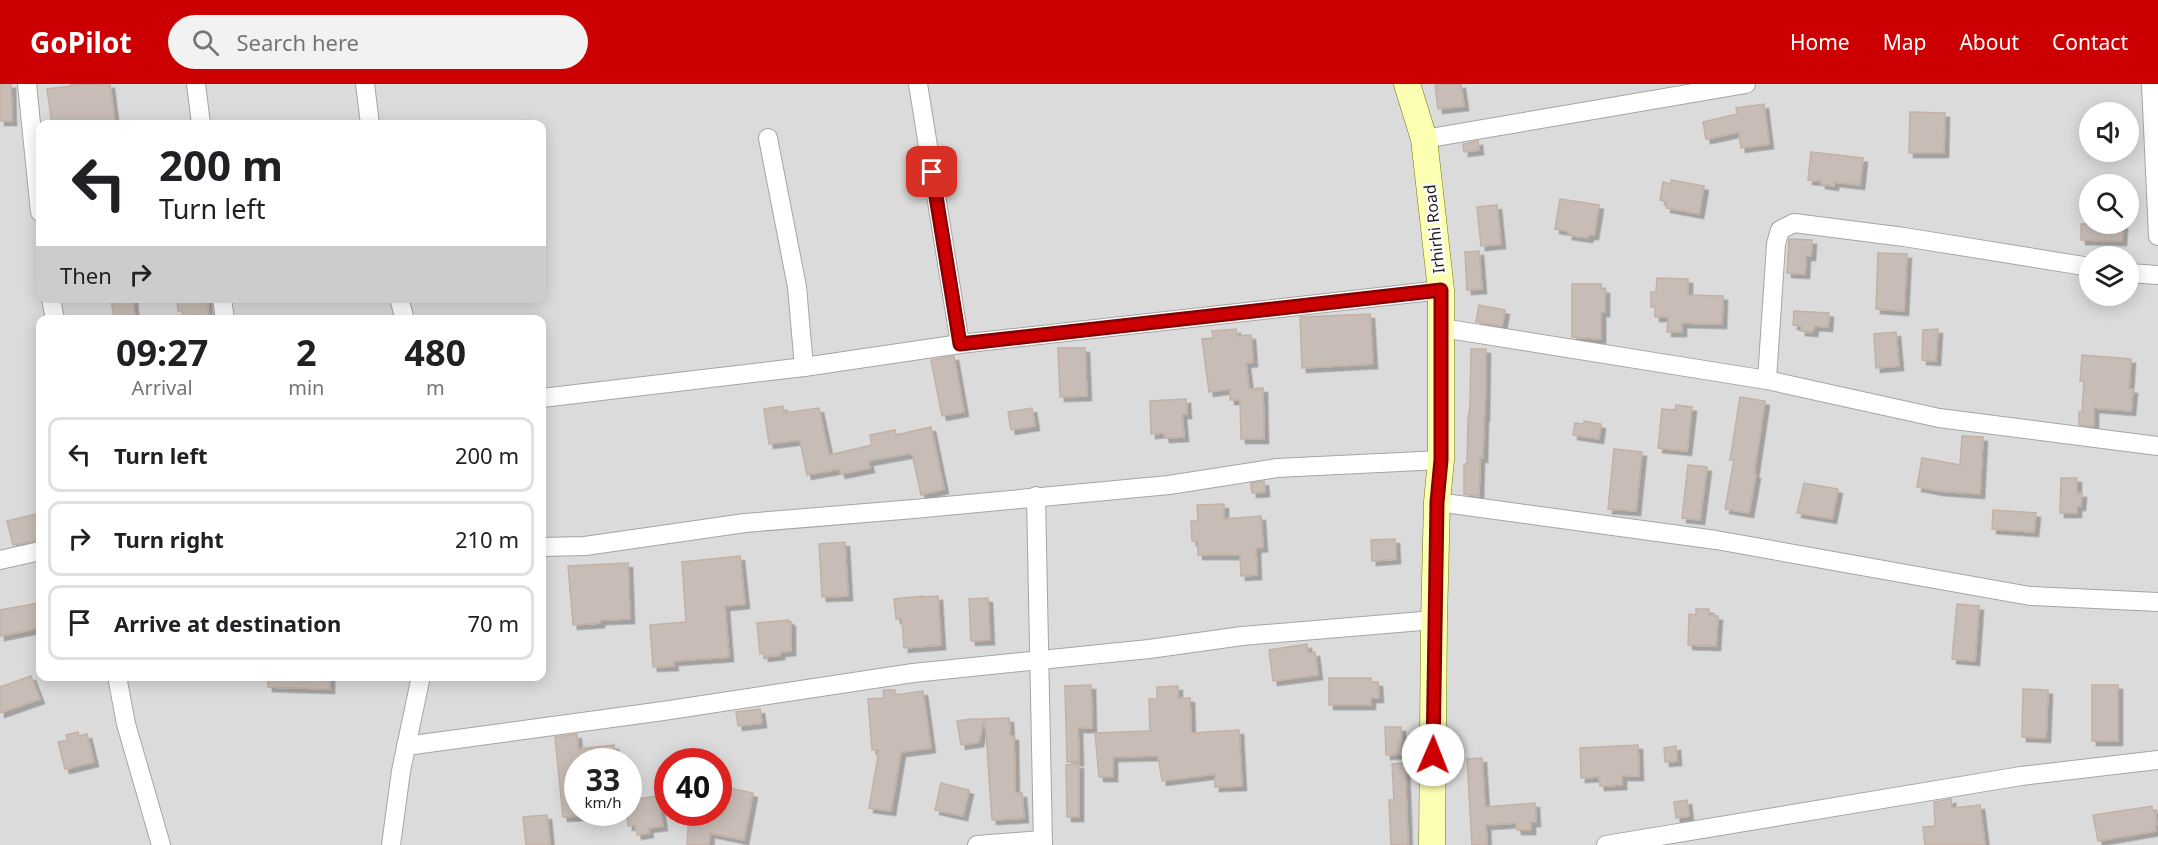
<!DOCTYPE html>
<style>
body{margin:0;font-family:"Noto Sans",sans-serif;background:#f2f2f2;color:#202124;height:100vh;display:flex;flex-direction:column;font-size:22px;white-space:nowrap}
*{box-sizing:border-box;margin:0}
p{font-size:20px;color:#757577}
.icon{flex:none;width:33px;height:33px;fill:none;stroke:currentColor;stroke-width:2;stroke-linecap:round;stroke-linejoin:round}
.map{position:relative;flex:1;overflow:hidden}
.details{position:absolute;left:36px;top:231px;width:510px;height:366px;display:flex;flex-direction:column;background:#fff;border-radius:12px;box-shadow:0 3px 15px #0003}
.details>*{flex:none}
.hud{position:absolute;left:36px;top:36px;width:510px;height:183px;border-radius:12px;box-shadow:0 3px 15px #0003;background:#fff;color:#202124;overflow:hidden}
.tools{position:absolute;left:2079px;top:18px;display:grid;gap:12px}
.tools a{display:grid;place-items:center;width:60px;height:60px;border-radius:50%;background:#fff;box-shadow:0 3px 15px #0003;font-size:30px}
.speed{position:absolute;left:564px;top:664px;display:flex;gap:12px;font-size:30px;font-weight:700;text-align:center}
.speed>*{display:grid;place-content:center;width:78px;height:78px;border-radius:50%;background:#fff;box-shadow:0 3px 15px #0003;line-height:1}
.speed small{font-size:15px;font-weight:400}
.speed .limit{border:9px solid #d22;background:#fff;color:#111}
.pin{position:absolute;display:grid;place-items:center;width:51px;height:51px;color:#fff;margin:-26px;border-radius:12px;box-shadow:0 3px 9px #0006}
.me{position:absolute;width:66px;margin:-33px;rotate:1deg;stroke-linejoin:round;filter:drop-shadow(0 0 4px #0008)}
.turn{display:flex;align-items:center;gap:21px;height:126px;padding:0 24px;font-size:27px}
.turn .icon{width:78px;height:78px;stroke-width:2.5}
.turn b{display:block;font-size:42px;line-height:51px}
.then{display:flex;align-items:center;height:57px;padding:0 24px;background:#0003;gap:12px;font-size:22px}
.eta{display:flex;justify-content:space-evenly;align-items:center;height:102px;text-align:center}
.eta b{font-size:36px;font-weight:700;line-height:42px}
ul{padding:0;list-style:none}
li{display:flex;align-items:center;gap:18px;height:75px;margin:0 12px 9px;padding:0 12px;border:3px solid #e0e0e0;border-radius:12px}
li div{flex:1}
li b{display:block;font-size:22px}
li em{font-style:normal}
header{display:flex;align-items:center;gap:36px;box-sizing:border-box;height:84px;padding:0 30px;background:#cc0003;color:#fff}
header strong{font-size:28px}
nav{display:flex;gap:33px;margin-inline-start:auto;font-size:21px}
.search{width:420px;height:54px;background:#f2f2f2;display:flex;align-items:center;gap:15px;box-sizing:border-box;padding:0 21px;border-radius:33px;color:#757577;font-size:22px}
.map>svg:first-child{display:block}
</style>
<header>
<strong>GoPilot</strong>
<div class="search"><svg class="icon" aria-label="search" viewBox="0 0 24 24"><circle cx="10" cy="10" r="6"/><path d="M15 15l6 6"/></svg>Search here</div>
<nav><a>Home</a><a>Map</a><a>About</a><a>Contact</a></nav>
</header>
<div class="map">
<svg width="2158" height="761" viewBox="0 0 2158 761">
<defs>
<filter id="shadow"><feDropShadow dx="4.5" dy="4.5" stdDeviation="0" flood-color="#0004"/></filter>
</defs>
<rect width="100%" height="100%" fill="#f0ebe3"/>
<!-- residential -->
<path fill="#dcdbdb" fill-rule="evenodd" d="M 0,0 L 2158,0 L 2158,761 L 0,761 ZM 2090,28 L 2128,28 L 2128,68 L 2090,68 ZM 40,40 L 542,40 L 542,214 L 40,214 ZM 2090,100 L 2128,100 L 2128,140 L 2090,140 ZM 2090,172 L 2128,172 L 2128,212 L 2090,212 ZM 40,236 L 542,236 L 542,592 L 40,592 ZM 578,678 L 628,678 L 628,729 L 578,729 ZM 668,678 L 718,678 L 718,729 L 668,729 Z"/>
<!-- building -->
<g fill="#c8bdb6" stroke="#c3b1a4" stroke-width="1.5" filter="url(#shadow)">
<polygon points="0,0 11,0 12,37 0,37"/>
<polygon points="71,0 110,0 115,40 52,40 47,5 72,2"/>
<polygon points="1435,0 1461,0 1464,22 1438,25"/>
<polygon points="1764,20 1769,60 1741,64 1739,48 1706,55 1703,38 1737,30 1736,24"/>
<polygon points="1910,28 1945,29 1944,69 1909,69"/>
<polygon points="1478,57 1479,66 1464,68 1463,60"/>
<polygon points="1811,68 1863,74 1860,101 1834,98 1834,102 1821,100 1821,97 1808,96"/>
<polygon points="1671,96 1704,102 1699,130 1666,124 1667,118 1660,116 1663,98 1671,100"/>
<polygon points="1560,115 1599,121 1594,151 1589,151 1588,154 1568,151 1568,147 1555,145"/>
<polygon points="1497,121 1501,160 1481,162 1477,123"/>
<polygon points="2081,140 2123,140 2122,157 2081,156"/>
<polygon points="1789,155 1812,156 1811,172 1806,172 1805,190 1787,189"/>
<polygon points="1479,167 1482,205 1467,206 1465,168"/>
<polygon points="1878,169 1907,170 1904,227 1876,225"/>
<polygon points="1657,194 1688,195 1688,211 1723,212 1722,240 1682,239 1682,248 1667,248 1668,233 1655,233 1655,223 1651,223 1651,208 1656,208"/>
<polygon points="1572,200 1601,200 1601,205 1605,205 1605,228 1601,228 1601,255 1572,253"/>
<polygon points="111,214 133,214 135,236 114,236"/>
<polygon points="177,214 207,214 209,236 183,236 182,227 178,227"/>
<polygon points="1479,221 1505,226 1502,242 1476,238"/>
<polygon points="1794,227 1829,229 1828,243 1814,242 1813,248 1801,247 1801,242 1793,241"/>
<polygon points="1370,230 1373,280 1302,284 1300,233"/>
<polygon points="1236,245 1237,252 1251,251 1253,278 1246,279 1249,305 1263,304 1264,355 1241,355 1240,316 1230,316 1230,305 1209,308 1202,255 1213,254 1212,247"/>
<polygon points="1938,245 1936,277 1922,276 1923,246"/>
<polygon points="1896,248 1899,282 1876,284 1874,250"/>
<polygon points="1058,264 1085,264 1087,312 1060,313"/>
<polygon points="1471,265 1486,265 1485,333 1484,333 1483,374 1480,373 1479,412 1464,410 1464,380 1467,380 1468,335 1470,323"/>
<polygon points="2082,271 2131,275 2129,305 2133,305 2131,327 2094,324 2094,342 2079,341 2079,328 2082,328 2084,297 2080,297"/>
<polygon points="954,272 964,328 942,332 931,276"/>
<polygon points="1740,313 1765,317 1754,390 1756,390 1749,429 1725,425 1734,376 1730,376"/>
<polygon points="1186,315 1187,330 1182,330 1184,353 1165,354 1164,349 1151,350 1150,317"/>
<polygon points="1676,321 1692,323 1687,367 1658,364 1662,325 1675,326"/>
<polygon points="783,322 784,329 819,324 829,371 872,361 870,351 895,346 896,351 931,343 944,405 921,411 912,369 868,377 870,384 841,390 839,385 807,391 800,356 769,360 764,325"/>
<polygon points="1032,324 1035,342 1011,346 1008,328"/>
<polygon points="1584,337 1601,340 1599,355 1573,351 1575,339 1584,340"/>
<polygon points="1962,352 1983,353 1980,410 1939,407 1917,403 1922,374 1960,381"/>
<polygon points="1614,365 1642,368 1636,427 1608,425"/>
<polygon points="1688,381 1707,383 1700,436 1682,434"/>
<polygon points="2061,394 2077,394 2077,409 2082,409 2081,422 2077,422 2077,429 2060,429"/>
<polygon points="1264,397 1265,408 1252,409 1251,399"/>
<polygon points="1804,399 1838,405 1832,435 1797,429"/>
<polygon points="1224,420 1224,435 1261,432 1263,463 1256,464 1257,491 1241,492 1240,471 1198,471 1198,457 1192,457 1191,437 1198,437 1197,421"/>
<polygon points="1993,426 2036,429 2034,448 1992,445"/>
<polygon points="40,429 40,456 13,461 7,437"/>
<polygon points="1395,455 1396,475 1372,477 1371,456"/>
<polygon points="845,458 848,512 822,513 819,460"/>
<polygon points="740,472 745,520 725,522 729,573 673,577 674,582 653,583 650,541 686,538 682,478"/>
<polygon points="628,479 630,535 600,536 600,539 573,541 568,482"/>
<polygon points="922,512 922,513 938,512 941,561 904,564 902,535 896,535 894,515"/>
<polygon points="988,514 990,556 971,557 969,515"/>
<polygon points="40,519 40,544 0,552 0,526"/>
<polygon points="1957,520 1979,522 1975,577 1952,575"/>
<polygon points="1696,525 1709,525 1709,531 1718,532 1716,562 1688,561 1689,530 1696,531"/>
<polygon points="789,536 789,538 791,538 791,567 780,568 780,571 764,573 764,569 760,570 757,539"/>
<polygon points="1307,560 1308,569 1315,568 1318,591 1273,597 1269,566"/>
<polygon points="31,592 40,615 0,629 0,603"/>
<polygon points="268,592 330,592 330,605 268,603"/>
<polygon points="1329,594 1371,594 1371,598 1378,598 1379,614 1371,614 1371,621 1329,621"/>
<polygon points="1091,601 1092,644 1078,644 1079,677 1067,678 1065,602"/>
<rect x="2092" y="601" width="26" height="56"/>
<polygon points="1178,602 1178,614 1190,614 1191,649 1239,646 1242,702 1215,703 1215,690 1162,697 1158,672 1113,673 1113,693 1099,693 1095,649 1150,647 1149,615 1157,615 1157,603"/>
<polygon points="2023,605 2048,606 2046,654 2022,653"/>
<polygon points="883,606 895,606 895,611 923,607 931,664 901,668 891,727 869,724 879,666 872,666 868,615 884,614"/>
<polygon points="760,625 762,639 738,642 736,628"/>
<polygon points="1009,634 1010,652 1014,652 1015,709 1022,709 1024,734 992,736 985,635"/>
<polygon points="971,635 984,635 979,658 961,661 957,637"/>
<polygon points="1385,643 1401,643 1402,670 1386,671"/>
<polygon points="78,648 79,652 87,650 94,678 65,685 58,658 68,656 66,651"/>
<polygon points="577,650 578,665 614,661 616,678 578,678 578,732 563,733 555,653"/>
<polygon points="1638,661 1639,692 1622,692 1622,701 1600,702 1599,693 1581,694 1580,664"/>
<polygon points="1676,662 1677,677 1665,678 1664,664"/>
<polygon points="1482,674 1485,723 1535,719 1536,738 1531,738 1531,746 1517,746 1516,739 1486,741 1487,761 1472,761 1467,675"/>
<polygon points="1405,679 1408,760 1391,761 1389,716 1394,716 1392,680"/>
<polygon points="1079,680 1079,733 1067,733 1066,681"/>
<polygon points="941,699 969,706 963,732 935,726"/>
<polygon points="729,704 753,709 744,756 710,749 709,761 687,761 689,729 724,729"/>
<polygon points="658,712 663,742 648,744 649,749 637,751 635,741 628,742 627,729 628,729 628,716"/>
<polygon points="1951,715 1952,724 1980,721 1985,761 1925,761 1923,743 1935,742 1934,718"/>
<polygon points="1687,716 1689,732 1676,734 1674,718"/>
<polygon points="2152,722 2152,726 2155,726 2157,741 2155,741 2156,747 2098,757 2093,731"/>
<polygon points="547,731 550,761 526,761 523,733"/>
</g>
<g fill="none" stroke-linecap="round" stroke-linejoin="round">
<defs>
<g id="street">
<polyline points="27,0 40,128"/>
<polyline points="196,0 201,40"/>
<polyline points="365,0 370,40"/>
<polyline points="918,0 960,260"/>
<polyline points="2151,0 2158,152"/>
<polyline points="768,54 797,203 804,283"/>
<polyline points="1424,55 1746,0"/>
<polyline points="2128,189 2158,191"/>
<polyline points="51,214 55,236"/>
<polyline points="222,214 225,236"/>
<polyline points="399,214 405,236"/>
<polyline points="1442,244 1767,296 1939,334 2158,362"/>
<polyline points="1767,296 1776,160 1780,146 1794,139 1904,153 2090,183"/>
<polyline points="542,314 804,283 960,260 1441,206"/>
<polyline points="1036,412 1043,761"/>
<polyline points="1437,418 1716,456 2030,512 2158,518"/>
<polyline points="542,463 585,462 745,439 914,425 1169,401 1277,384 1441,376"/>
<polyline points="0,476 40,467"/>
<polyline points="117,592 126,640 161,761"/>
<polyline points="406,662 663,627 913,589 1149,565 1242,552 1434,536"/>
<polyline points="391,761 401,687 421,592"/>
<polyline points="977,761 1043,756"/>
<polyline points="1606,761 2021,692 2158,676"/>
</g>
<polyline id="secondary" points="1407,0 1424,55 1441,206 1441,376 1437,418 1434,536 1432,761"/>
</defs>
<!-- street casing -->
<use href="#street" stroke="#a5a5a5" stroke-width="20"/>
<!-- secondary casing -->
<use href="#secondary" stroke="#6f7a00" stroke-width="27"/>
<!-- street -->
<use href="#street" stroke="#fff" stroke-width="18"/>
<!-- secondary -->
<use href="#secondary" stroke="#fcffb2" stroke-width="26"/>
</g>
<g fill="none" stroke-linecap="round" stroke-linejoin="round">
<defs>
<polyline id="route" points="932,88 960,260 1441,206 1441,376 1437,418 1433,671"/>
</defs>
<!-- route casing -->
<use href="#route" stroke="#850002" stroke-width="15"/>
<!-- route -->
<use href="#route" stroke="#cc0003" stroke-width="10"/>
</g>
<g text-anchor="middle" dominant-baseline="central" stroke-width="4.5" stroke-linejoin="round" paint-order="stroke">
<!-- street labels -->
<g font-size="16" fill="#1e1e1e" stroke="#fff">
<text transform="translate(1434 145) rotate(-96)">Irhirhi Road</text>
</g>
</g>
</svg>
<div class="tools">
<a><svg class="icon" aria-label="sound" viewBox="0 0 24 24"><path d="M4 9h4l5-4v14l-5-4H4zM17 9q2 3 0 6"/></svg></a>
<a><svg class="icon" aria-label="search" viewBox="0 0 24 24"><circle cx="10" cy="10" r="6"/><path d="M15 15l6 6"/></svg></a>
<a><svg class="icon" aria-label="layers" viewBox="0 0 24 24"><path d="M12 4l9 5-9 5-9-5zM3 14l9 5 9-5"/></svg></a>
</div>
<div class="speed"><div>33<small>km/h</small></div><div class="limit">40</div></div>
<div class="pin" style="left:932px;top:88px;background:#d93025"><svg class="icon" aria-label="arrive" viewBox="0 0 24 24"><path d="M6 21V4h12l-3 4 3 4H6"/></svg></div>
<svg class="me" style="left:1433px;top:671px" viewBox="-20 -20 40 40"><circle r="19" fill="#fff"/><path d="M0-13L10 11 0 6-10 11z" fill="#cc0003"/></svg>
<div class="hud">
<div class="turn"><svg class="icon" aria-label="left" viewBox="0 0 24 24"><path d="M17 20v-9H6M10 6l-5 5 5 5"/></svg><div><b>200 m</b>Turn left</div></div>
<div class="then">Then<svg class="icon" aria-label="right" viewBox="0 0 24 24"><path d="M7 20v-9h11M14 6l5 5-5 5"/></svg></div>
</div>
<section class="details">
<div class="eta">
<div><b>09:27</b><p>Arrival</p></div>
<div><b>2</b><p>min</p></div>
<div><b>480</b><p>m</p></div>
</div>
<ul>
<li><svg class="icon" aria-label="left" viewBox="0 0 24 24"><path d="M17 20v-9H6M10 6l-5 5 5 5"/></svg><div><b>Turn left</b></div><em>200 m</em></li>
<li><svg class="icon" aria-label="right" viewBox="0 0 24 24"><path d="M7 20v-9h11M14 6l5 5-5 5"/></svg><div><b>Turn right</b></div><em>210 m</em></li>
<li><svg class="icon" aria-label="arrive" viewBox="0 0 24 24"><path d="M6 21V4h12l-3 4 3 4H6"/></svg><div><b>Arrive at destination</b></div><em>70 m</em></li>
</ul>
</section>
</div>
